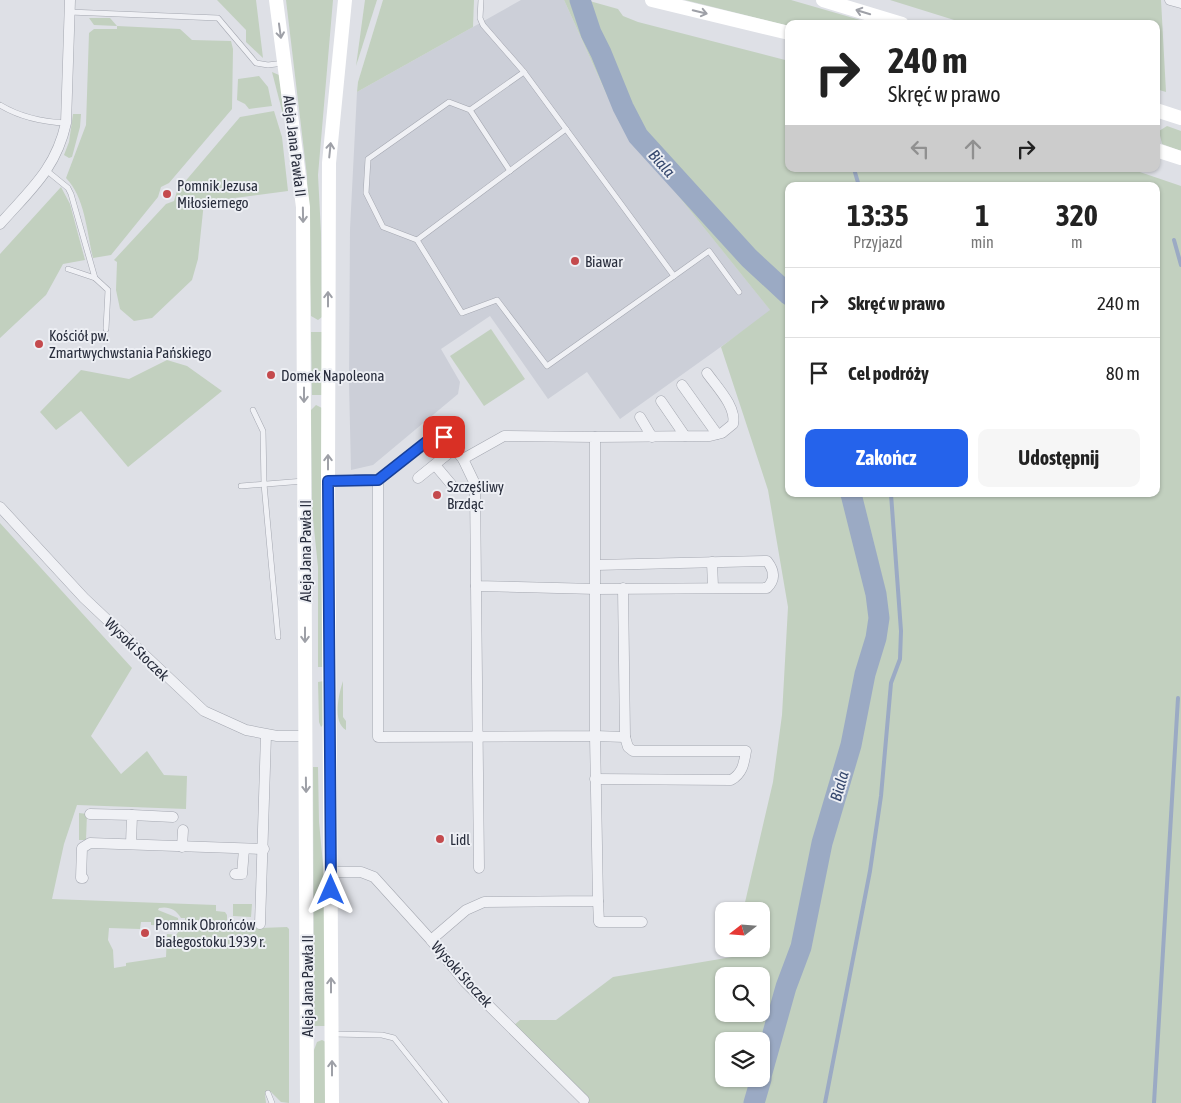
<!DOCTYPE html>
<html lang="pl">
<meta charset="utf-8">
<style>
body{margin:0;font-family:"Asap Condensed",sans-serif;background:#f6f6f6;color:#222;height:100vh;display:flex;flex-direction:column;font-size:19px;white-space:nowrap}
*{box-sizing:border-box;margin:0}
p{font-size:16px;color:#767676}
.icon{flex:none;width:28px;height:28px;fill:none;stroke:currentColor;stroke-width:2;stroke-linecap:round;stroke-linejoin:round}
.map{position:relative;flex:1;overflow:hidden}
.sheet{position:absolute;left:785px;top:182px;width:375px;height:315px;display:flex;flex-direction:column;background:#fff;border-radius:10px;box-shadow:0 1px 4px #0004}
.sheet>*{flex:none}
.guide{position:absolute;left:785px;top:20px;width:375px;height:152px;border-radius:10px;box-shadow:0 1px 4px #0004;background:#fff;color:#222;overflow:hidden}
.needle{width:32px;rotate:253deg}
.tools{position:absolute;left:715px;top:902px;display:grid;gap:10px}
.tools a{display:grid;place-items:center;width:55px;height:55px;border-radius:10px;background:#fff;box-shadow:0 1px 4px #0004;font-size:25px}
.pin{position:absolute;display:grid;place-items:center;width:42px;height:42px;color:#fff;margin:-21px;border-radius:10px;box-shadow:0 2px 8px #0006}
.me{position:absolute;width:55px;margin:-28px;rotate:0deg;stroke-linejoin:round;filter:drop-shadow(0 0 4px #0008)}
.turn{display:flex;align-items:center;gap:18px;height:105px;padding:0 20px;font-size:22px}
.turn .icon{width:65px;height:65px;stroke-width:2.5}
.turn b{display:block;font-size:35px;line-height:42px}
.lanes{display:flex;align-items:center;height:48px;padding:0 20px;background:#0003;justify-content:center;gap:25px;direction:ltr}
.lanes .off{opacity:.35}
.eta{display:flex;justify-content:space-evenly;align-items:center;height:85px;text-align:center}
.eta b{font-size:30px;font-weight:700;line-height:35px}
.action{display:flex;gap:10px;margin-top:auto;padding:10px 20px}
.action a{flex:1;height:58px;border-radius:10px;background:#2563eb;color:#fff;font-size:20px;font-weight:700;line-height:58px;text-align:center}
.action a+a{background:#f6f6f6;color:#222}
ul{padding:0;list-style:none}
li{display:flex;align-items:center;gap:15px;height:70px;padding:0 20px;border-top:1px solid #e0e0e0}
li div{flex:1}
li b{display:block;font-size:19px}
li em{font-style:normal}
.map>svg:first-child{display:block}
</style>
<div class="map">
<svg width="1181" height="1103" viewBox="0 0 1181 1103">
<rect width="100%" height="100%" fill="#dee0e6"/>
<!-- built -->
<polygon fill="#cccfd8" points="521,0 564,0 619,122 771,311 620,419 587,372 548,399 490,316 441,349 460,382 458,394 373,465 351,470 349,384 350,229 357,92"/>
<!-- green -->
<g fill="#c2d0bf" fill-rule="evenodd">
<polygon points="217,0 256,0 263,58 246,42 246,30"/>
<polygon points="286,0 333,0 318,175 321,233 322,317 318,320 311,316 307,176"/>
<polygon points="365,0 377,0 356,66"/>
<polygon points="383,0 474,0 473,27 357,92 358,82"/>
<path d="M 564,0 L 586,0 L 618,9 L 623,16 L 638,22 L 789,61 L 789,169 L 1131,169 L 1181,186 L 1181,1103 L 587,1103 L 513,1026 L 520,1020 L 556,1020 L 613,977 L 732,957 L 734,949 L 761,949 L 761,911 L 743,911 L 773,782 L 782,715 L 788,607 L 768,490 L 721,347 L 770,310 L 619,122 ZM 789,186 L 1156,186 L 1156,494 L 789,494 ZM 724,976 L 761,976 L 761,1014 L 724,1014 ZM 724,1041 L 761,1041 L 761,1079 L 724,1079 Z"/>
<polygon points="685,0 791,0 874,24 789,24 789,26"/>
<polygon points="890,0 1161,0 1166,92 1156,89 1156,24 967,24"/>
<path d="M 89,18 L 110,18 L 117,26 L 180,29 L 192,40 L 231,41 L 233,49 L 232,109 L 169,183 L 161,187 L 158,197 L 111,255 L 93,258 C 87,233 85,197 66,178 L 86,125 L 89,33 L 94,29 L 117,29 L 117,26 L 94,25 Z"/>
<polygon points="272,72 279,75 289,138"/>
<polygon points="259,76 268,87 272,106 249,109 245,104 237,100 238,79"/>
<polygon points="274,111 282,137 288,191 204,202 198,259 192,280 152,318 134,321 120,309 116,290 117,262 114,260 166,204 174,201 177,191 240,117"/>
<polygon points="73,114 81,114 80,127 72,157 69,158 64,155 69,142"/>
<polygon points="1167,126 1181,131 1181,151 1162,144 1159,131"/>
<polygon points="61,187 70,204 85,260 63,264 46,295 0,338 0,254"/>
<polygon points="491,329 525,379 484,406 450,356"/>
<polygon points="311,332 322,332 322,395 312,395"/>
<polygon points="167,360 187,366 222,391 128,467 81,411 56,430 40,412 81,370 129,379"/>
<polygon points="316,405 322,408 324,667 318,667 318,567 312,509 311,410"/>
<path d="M 0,523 L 132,668 L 91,736 L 121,774 L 147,751 L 164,775 L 187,776 L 186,809 L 77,805 L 64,844 L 52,899 L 216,905 L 216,911 L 225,912 L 227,915 L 227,923 L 204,923 L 200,916 L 199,923 L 185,923 L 185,918 L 181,918 C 176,909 168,906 159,908 L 158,910 L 178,918 L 179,926 L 151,925 L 151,922 L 141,922 L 140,929 L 109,928 L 108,940 L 113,950 L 114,968 L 126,966 L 126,963 L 166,957 L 167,934 L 176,935 L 179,931 L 287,927 L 289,929 L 289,1103 L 281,1102 L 271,1092 L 265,1094 L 266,1103 L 0,1103 Z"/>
<polygon points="324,681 323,725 321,727 319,722 318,682"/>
<path d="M 343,681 L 343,717 L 346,721 L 346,730 C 332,722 339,693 343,681 Z"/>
<polygon points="313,767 318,767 319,822 325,885 325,1026 314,1026"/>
<polygon points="79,813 87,814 86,840 79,840"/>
<polygon points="233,904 252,904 251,917 233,916"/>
<polygon points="322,1040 326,1042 326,1103 314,1103 314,1050 317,1042"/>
</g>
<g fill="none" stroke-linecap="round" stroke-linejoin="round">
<!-- stream -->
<g stroke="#9baac4" stroke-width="4">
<polyline points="854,169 859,186"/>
<polyline points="1174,240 1181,265"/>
<polyline points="825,1103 870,871 881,796 891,683 900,659 901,631 891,494"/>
<polyline points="1154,1103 1178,698"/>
</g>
<!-- river -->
<g stroke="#9baac4" stroke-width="21">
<polyline points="580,0 591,33 601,53 623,107 638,136 749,258 789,295"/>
<polyline points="761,1076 786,987 801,947 822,843 851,745 865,674 876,638 879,618 876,594 851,494"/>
<polyline points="754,1103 761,1079"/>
</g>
<defs>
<g id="lane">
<polyline points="481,0 480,18 483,25 524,72 674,276 709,251 739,292"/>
<polyline points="69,12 218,18 256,63 268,65 284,63"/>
<path d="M 0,105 C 20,117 43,122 66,123"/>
<polyline points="470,110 524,72"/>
<polyline points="566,129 417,240 462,313 497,300 547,366 674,276"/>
<polyline points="46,170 68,188 71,194 95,278 108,290 106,329"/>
<polyline points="417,240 383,227 366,193 368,159 449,102 470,110 510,171"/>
<polyline points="68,269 95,278"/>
<polyline points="253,410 263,431 264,484 278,637"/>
<polyline points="328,481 355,480"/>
<polyline points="241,486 304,481"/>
<polyline points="333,1034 382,1035 394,1038 446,1103"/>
<polyline points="268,1093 272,1103"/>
</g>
<g id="street">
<polyline points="1170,0 1181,3"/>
<path d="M 0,224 C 30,190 56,169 66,123 L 70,0"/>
<polyline points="682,385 717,434"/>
<polyline points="661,401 685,436"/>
<polyline points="640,417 652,437"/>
<path d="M 595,437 L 710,436 L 722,433 L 733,424 C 737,407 716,386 707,373"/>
<polyline points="435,465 451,484"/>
<polyline points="418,478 454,449"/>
<path d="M 355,480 L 378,480 L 430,439 L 444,437 L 463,459 L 475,484 L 476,586 L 596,589 L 767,588 C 776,579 774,570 767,561 L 596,565"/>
<polyline points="378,480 378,737 595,736 595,437 504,436 463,459"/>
<polyline points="0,507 84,598 204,711 246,730 277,736 306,736"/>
<polyline points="712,562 713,587"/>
<polyline points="476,586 479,868"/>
<path d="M 595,779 L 731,780 C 743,773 744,763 746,751 L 633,751 L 628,747 L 625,737"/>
<polyline points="90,814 132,815 131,844"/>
<polyline points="132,815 173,817"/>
<polyline points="182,847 183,830"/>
<polyline points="331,872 361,872 374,877 431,940 465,982 584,1100"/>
<polyline points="235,874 242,874 244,849"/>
<polyline points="83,878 81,878 82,848 90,843 264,849"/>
<polyline points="598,901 599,922 642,922"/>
<polyline points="260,924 266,735"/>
<polyline points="431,940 466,910 484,902 598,901 595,736 625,737 623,588"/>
</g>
</defs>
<!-- lane casing -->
<use href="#lane" stroke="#a4a7b0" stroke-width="6"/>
<!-- street casing -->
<use href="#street" stroke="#a4a7b0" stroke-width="11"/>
<!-- lane -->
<use href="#lane" stroke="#f0f1f5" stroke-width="5"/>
<!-- street -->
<use href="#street" stroke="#f0f1f5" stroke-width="10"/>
<!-- secondary -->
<g stroke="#fff" stroke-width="14">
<polyline points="276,0 303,207 307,1103"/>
<polyline points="652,0 789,33"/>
<polyline points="823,0 902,24"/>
<polyline points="1156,110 1181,118"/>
<polyline points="1156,150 1181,158"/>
<polyline points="332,1103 328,481 329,163 345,0"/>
</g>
</g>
<!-- one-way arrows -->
<defs><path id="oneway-shaft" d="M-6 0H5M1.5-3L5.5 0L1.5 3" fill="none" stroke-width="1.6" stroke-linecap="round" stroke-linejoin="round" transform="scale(1.25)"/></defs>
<g stroke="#9ea0a7">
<use href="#oneway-shaft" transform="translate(700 12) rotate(14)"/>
<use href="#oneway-shaft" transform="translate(863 12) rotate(-163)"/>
<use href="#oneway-shaft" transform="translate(280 31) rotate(82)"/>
<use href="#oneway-shaft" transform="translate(330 150) rotate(-84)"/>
<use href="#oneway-shaft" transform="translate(303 215) rotate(89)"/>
<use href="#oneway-shaft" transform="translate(328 299) rotate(-90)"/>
<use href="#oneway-shaft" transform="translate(304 395) rotate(90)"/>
<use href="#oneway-shaft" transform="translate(328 462) rotate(-90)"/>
<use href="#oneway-shaft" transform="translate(305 635) rotate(90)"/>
<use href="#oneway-shaft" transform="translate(306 785) rotate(89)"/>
<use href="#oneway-shaft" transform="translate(331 985) rotate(-90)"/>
<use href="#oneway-shaft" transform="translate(332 1068) rotate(-90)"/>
</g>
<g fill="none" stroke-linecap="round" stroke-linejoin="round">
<defs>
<polyline id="route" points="331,890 328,481 378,480 430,439 444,437"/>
</defs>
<!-- route casing -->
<use href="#route" stroke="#184099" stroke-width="12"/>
<!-- route -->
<use href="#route" stroke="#2563eb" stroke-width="9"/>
</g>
<!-- markers -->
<g fill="#c44a4d" stroke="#edeff4" stroke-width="2">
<circle cx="167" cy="194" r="5"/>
<circle cx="575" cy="261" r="5"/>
<circle cx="39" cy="344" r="5"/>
<circle cx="271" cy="375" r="5"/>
<circle cx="437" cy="495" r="5"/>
<circle cx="440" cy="839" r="5"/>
<circle cx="145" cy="933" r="5"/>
</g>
<g text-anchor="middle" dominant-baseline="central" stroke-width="4" stroke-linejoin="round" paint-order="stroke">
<!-- street labels -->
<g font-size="15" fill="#282d3c" stroke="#edeff4">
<text transform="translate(295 146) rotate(83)">Aleja Jana Pawła II</text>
<text transform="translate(305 551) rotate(-90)">Aleja Jana Pawła II</text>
<text transform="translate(137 649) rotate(44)">Wysoki Stoczek</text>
<text transform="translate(462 974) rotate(48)">Wysoki Stoczek</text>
<text transform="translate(307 986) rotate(-90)">Aleja Jana Pawła II</text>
</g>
<!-- poi labels -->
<g font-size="15" fill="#282d3c" stroke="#edeff4" text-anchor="start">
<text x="177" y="185">Pomnik Jezusa<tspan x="177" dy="17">Miłosiernego</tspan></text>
<text x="585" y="261">Biawar</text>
<text x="49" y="335">Kościół pw.<tspan x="49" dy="17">Zmartwychwstania Pańskiego</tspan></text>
<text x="281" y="375">Domek Napoleona</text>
<text x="447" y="486">Szczęśliwy<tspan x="447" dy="17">Brzdąc</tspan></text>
<text x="450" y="839">Lidl</text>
<text x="155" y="924">Pomnik Obrońców<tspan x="155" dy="17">Białegostoku 1939 r.</tspan></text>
</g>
<!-- water labels -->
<g font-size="16" font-style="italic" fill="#35476d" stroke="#edeff4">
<text transform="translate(662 163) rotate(48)">Biala</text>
<text transform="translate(839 786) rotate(-74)">Biala</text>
</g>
</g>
</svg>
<div class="tools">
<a><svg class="needle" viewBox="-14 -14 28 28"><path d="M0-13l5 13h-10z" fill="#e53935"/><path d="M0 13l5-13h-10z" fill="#767676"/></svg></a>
<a><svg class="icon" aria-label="search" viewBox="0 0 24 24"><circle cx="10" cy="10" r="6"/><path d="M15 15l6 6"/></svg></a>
<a><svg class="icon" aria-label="layers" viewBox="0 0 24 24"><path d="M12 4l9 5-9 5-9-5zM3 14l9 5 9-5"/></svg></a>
</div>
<div class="pin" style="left:444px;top:437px;background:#d93025"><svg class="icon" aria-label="arrive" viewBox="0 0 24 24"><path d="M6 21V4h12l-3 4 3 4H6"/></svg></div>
<svg class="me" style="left:331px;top:890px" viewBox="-20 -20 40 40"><path d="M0-17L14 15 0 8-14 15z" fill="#2563eb" stroke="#fff" stroke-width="4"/></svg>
<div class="guide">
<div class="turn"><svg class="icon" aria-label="right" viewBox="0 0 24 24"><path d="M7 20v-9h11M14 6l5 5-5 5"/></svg><div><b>240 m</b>Skręć w prawo</div></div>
<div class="lanes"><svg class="icon off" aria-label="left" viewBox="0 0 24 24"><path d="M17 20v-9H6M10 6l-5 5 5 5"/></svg><svg class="icon off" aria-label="ahead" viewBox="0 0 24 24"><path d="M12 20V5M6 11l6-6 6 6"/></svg><svg class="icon" aria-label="right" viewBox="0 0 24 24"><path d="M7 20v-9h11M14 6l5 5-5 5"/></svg></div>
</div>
<section class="sheet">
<div class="eta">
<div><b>13:35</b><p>Przyjazd</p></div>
<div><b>1</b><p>min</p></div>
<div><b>320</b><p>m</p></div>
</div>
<ul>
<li><svg class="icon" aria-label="right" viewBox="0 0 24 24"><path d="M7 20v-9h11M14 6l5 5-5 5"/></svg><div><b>Skręć w prawo</b></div><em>240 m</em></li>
<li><svg class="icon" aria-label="arrive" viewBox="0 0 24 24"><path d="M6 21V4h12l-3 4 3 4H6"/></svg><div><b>Cel podróży</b></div><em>80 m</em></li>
</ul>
<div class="action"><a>Zakończ</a><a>Udostępnij</a></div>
</section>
</div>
